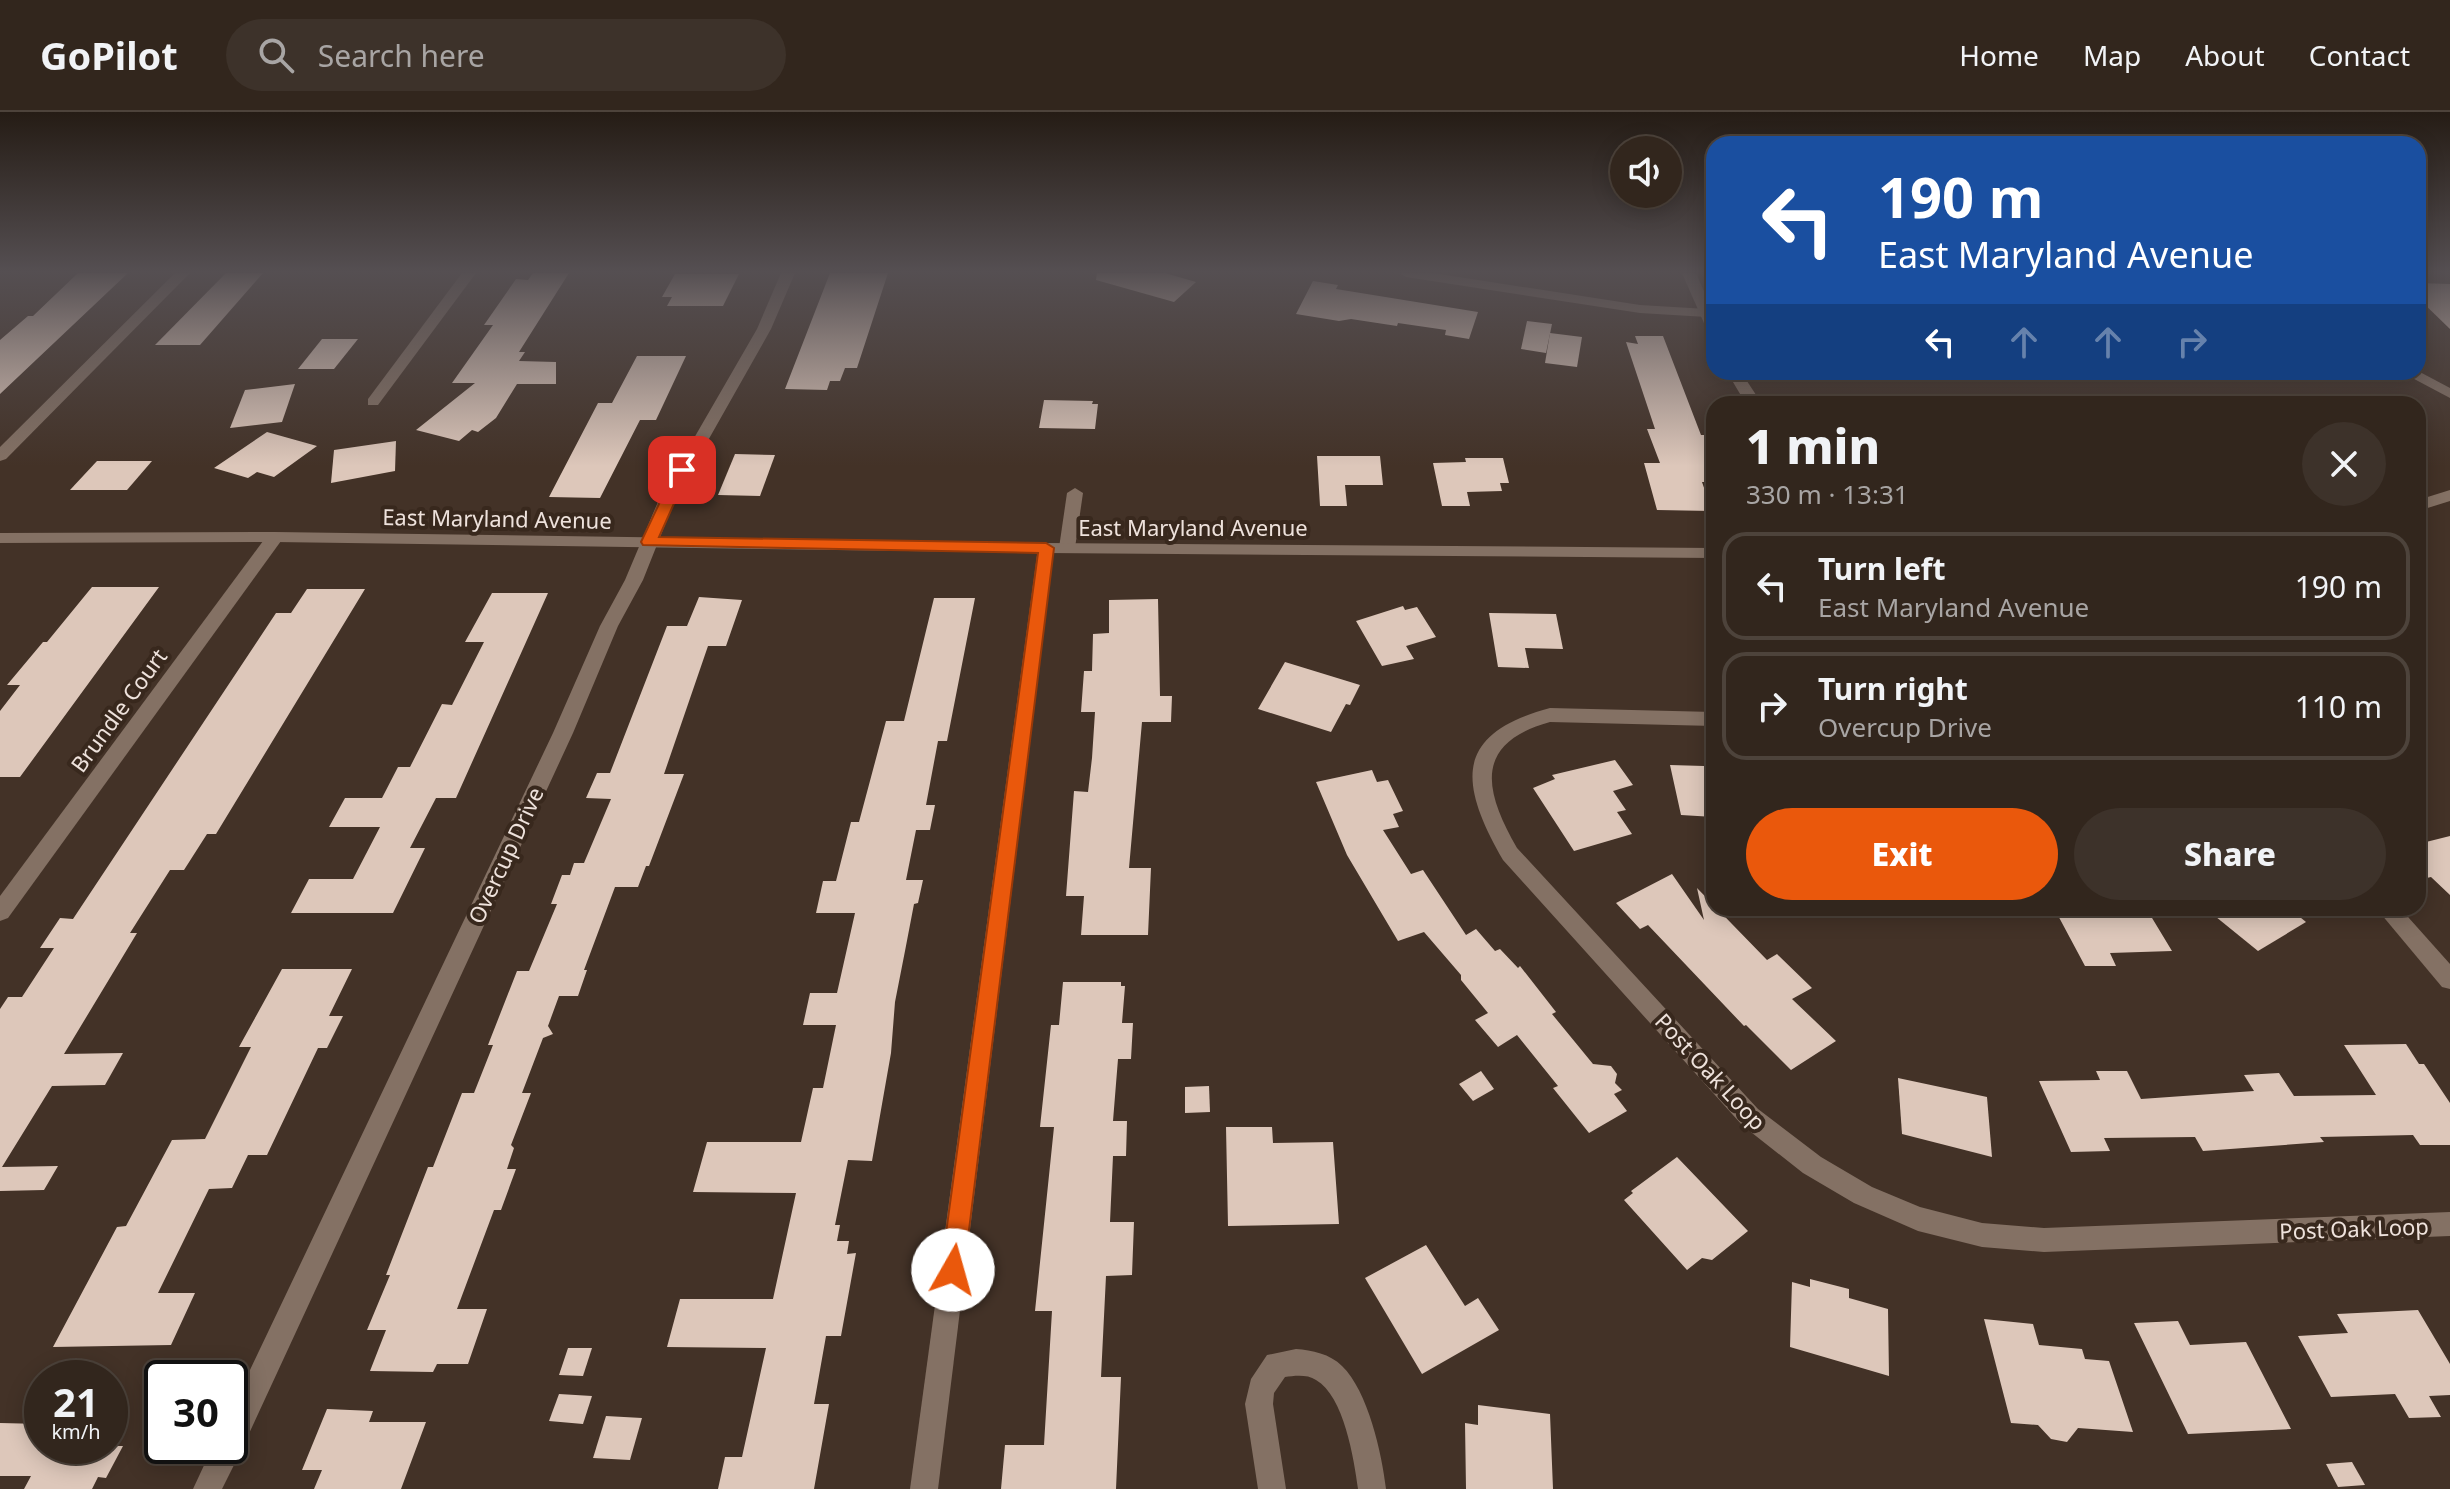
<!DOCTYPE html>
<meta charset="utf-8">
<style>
body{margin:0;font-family:"Noto Sans",sans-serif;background:#3d322a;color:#f1f3f6;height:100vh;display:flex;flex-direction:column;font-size:30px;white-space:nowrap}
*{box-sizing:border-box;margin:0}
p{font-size:26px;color:#a8a5a4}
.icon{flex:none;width:44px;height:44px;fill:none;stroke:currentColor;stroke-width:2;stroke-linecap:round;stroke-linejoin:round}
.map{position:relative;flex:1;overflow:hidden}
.drawer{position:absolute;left:1706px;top:284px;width:720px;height:520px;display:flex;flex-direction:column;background:#32261d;border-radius:24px;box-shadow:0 4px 20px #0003,0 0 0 2px #4d433b}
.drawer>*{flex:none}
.top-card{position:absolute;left:1706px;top:24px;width:720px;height:244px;border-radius:24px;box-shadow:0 4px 20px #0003,0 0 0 2px #4d433b;background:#1a4fa0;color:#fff;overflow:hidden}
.fabs{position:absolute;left:1610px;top:24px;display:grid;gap:16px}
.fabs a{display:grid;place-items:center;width:72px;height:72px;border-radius:50%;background:#32261d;box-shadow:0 4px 20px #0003,0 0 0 2px #4d433b;font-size:40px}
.speed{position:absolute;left:24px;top:1248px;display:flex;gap:16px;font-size:40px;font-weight:700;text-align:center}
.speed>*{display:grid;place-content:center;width:104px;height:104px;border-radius:50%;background:#32261d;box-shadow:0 4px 20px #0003,0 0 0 2px #4d433b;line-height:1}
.speed small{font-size:20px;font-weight:400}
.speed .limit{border:4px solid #111;border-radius:12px;background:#fff;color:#111}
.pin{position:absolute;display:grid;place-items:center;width:68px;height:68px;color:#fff;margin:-34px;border-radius:16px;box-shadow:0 4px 12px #0006}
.me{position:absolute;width:88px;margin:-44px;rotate:7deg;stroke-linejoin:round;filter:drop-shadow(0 0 6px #0008)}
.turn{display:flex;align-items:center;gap:28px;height:168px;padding:0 40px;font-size:36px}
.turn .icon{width:104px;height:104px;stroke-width:2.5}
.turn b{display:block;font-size:56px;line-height:68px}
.lanes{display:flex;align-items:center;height:76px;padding:0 40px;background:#0003;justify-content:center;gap:40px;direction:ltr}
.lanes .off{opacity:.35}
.round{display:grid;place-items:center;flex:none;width:84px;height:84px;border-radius:42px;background:#3d322a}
.head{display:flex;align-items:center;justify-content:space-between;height:136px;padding:0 40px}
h1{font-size:48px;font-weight:800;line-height:60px}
.button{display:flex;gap:16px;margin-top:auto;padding:16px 40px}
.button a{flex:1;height:92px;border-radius:48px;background:#ea580c;color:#fff;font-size:32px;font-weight:800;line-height:92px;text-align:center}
.button a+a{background:#3d322a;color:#f1f3f6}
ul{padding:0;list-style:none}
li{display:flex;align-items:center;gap:24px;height:108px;margin:0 16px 12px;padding:0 24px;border:4px solid #4d433b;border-radius:24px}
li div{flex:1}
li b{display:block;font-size:30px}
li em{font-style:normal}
header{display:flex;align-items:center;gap:48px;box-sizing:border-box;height:112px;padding:0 40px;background:#32261d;border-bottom:2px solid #4d433b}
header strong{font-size:38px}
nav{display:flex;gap:44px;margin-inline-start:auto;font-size:28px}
.search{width:560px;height:72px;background:#3d322a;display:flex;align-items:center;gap:20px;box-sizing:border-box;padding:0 28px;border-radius:44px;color:#a8a5a4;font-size:30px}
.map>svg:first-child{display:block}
</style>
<header>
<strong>GoPilot</strong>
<div class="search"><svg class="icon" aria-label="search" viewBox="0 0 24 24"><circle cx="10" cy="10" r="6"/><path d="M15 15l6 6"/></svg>Search here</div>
<nav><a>Home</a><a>Map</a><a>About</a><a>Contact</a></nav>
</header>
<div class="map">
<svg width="2450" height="1377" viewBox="0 0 2450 1377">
<rect width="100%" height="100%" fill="#433227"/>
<!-- building -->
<g fill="#ddc7ba">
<polygon points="78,161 128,161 0,282 0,228 28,204 33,204"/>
<polygon points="226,161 263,161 200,233 155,233"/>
<polygon points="533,161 569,161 519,240 525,240 519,249 556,250 556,272 517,272 496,306 478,320 472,318 459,329 416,318 475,271 452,271 493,213 484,213 516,167 528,168"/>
<polygon points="830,161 888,161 857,256 845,256 840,269 830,269 827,278 785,277"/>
<polygon points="1097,161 1165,161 1196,170 1174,190 1096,168"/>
<polygon points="675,162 739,162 723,194 667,194 672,185 662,185"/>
<polygon points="1313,169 1338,173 1336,177 1478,200 1469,227 1445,223 1446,218 1398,211 1397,214 1351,207 1339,209 1296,202"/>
<polygon points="2418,171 2450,172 2450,217 2418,186"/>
<polygon points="1527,209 1552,212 1546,241 1521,237"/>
<polygon points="1550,221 1582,225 1577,255 1545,251"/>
<polygon points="1635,224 1663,224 1701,323 1709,323 1714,334 1714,370 1702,370 1712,399 1657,398 1644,351 1660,351 1647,317 1655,317 1626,230 1638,232"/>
<polygon points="322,227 358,227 334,257 298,257"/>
<polygon points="637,244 686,244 656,308 640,308 600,386 549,385 598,291 612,291"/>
<polygon points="295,272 282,310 230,316 245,278"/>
<polygon points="1044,288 1093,289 1092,292 1098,292 1095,317 1039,316"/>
<polygon points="267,320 317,334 274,365 257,360 248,366 214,356"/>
<polygon points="396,329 395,359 331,371 334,338"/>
<polygon points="735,342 775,343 760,384 718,383"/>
<polygon points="1317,344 1380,344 1383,373 1345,373 1347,394 1320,394"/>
<polygon points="1465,346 1503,346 1509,371 1500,371 1502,379 1467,380 1470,394 1442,394 1433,351 1466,350"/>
<polygon points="97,349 152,349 127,378 70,378"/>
<polygon points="92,475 159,475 20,665 0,665 0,599 20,573 7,573 43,530 47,530"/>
<polygon points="307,477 365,477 216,722 207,722 184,758 170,758 130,821 137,821 64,942 123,941 105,973 52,974 2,1055 58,1054 44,1078 0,1079 0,897 8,885 22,885 54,836 40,836 60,806 73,807 276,501 291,501"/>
<polygon points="492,481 548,481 456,686 436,686 410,736 425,736 393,801 291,801 309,767 353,767 380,715 329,715 345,686 382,686 398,655 410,655 442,592 452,593 484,530 465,530"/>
<polygon points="699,485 742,488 726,534 708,534 664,662 684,662 649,754 646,754 638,775 615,775 584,858 587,858 578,884 559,884 548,914 553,922 543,926 522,981 531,981 511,1033 514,1036 507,1057 516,1057 501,1098 494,1098 457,1197 487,1197 468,1252 437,1252 433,1260 370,1259 386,1218 367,1218 390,1163 386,1163 428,1055 433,1055 462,981 474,981 493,933 488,933 517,859 529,859 557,792 551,792 562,763 570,763 574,751 584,751 611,687 586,686 597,661 610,661 667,514 687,514"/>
<polygon points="934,486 975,486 947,629 938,629 926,693 935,693 930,718 916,718 906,768 923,768 918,791 914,792 905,839 895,890 891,941 872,1049 848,1048 835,1113 840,1113 837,1129 849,1129 847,1142 856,1141 841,1224 826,1224 814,1292 829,1292 814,1377 718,1377 725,1345 742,1345 766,1236 667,1235 680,1187 773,1187 796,1081 693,1080 707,1030 801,1030 813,976 823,976 836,913 803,913 810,881 837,881 855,801 816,801 823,769 836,769 851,710 859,710 886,609 904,609"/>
<polygon points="1158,487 1160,584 1172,584 1171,610 1142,610 1129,756 1151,756 1148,823 1081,823 1084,784 1066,784 1074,679 1088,680 1092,646 1095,600 1081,600 1084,559 1092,559 1093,522 1109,521 1109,488"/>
<polygon points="1403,494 1405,498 1417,495 1436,525 1406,534 1414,547 1382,554 1356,509"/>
<polygon points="1489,501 1556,502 1563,537 1525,536 1529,556 1498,555"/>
<polygon points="1285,550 1360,573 1350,593 1346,592 1331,620 1258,597"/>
<polygon points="1615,648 1633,673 1613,679 1626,698 1617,700 1632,722 1574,739 1533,676 1555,667 1552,663"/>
<polygon points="1670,653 1704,654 1706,664 1714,665 1714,705 1681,703"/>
<polygon points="1372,658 1377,670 1388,668 1403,699 1393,702 1399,715 1383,718 1411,762 1423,758 1466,823 1476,817 1495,839 1500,837 1518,856 1520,854 1556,900 1552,902 1593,952 1611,954 1617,962 1615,971 1622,978 1614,982 1627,999 1589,1021 1553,976 1558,974 1517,923 1498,935 1475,908 1488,901 1461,868 1461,863 1424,820 1398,829 1347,743 1316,670"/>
<polygon points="2450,724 2450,783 2431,765 2418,768 2418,732"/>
<polygon points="1672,762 1704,808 1697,776 1767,848 1777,842 1812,876 1792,887 1836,929 1791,958 1746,913 1744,914 1648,813 1640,817 1616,791"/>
<polygon points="2054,796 2146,796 2172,839 2110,841 2116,854 2085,854"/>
<polygon points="2205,796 2289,796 2306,810 2258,839"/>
<polygon points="282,857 352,857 329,904 343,904 327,936 318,936 267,1043 248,1043 232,1076 209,1077 158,1181 195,1181 171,1233 53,1235 117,1115 126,1114 172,1028 205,1027 251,935 239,935"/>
<polygon points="1063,870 1121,870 1121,874 1125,874 1122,911 1133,911 1131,947 1118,947 1113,1009 1127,1009 1126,1044 1113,1044 1110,1110 1134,1110 1132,1163 1106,1164 1101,1265 1121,1265 1116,1377 1001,1377 1005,1333 1044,1333 1052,1199 1035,1199 1054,1015 1040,1015 1051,913 1059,913"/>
<polygon points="2406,932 2419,952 2424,952 2450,991 2450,1033 2420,1033 2413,1023 2320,1025 2324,1030 2203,1039 2195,1025 2104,1026 2110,1039 2071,1040 2039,969 2100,968 2096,959 2127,959 2141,987 2254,979 2244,963 2279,961 2294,984 2376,983 2344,933"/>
<polygon points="1481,959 1494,977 1473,989 1459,972"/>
<polygon points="1898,966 1987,985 1992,1045 1902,1022"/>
<polygon points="1209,974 1210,1000 1185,1001 1185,975"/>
<polygon points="1226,1015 1272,1015 1273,1031 1333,1030 1339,1112 1228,1114"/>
<polygon points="1677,1045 1748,1119 1712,1148 1702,1146 1687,1158 1624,1088 1633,1081 1631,1079"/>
<polygon points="1426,1133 1465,1194 1478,1186 1499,1218 1422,1262 1365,1166"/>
<polygon points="1810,1167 1849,1177 1849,1186 1888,1197 1889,1264 1790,1235 1792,1170 1810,1175"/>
<polygon points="2418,1198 2450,1252 2450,1283 2429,1284 2441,1305 2409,1306 2395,1282 2331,1285 2298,1224 2348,1221 2337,1202"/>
<polygon points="1984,1207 2033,1212 2039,1233 2082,1237 2085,1247 2109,1249 2133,1320 2078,1316 2067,1330 2051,1327 2038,1313 2011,1311"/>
<polygon points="2178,1209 2190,1233 2246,1230 2291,1317 2188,1322 2134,1211"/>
<polygon points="568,1236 592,1236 583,1264 559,1263"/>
<polygon points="559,1282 592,1284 583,1312 549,1309"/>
<polygon points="1478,1293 1550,1302 1553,1377 1466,1377 1465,1311 1478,1313"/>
<polygon points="327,1297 373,1299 369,1310 426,1310 401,1377 314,1377 322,1358 302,1358"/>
<polygon points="606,1304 642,1306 630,1348 593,1346"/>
<polygon points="0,1311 42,1312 42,1334 123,1334 106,1366 98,1365 92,1377 24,1377 31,1364 0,1364"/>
<polygon points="2352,1350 2365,1373 2338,1375 2326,1352"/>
</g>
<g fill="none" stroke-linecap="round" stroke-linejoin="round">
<!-- minor -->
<g fill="#847164" fill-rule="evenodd">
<polygon points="175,161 190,161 6,347 0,349 0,335"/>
<polygon points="462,161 476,161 378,293 368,293 368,287"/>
<polygon points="781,161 795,161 771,217 676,385 643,468 618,514 573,621 240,1341 222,1377 193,1377 213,1334 230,1334 230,1300 553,621 600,514 625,468 660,385 757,217"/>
<polygon points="1399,161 1433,161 1640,193 1707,197 1714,201 1707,205 1640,201 1406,165"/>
<polygon points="2418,259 2450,276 2450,286 2401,260"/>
<polygon points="1075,376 1083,381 1075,436 1067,441 1059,436 1067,381"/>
<polygon points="275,420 283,425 281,429 8,806 0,809 0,784 269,421"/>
<polygon points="1046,431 1054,436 938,1377 910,1377 1038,436"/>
<path d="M 1550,596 L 1714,600 L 1714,614 L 1550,610 C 1473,631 1484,679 1517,736 L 1758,997 L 1821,1045 L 1872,1075 L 1920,1095 L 1982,1111 L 2044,1116 L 2450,1100 L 2450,1124 L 2044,1140 L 1982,1135 L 1918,1119 L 1854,1091 L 1803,1061 L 1742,1013 L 1503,748 C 1459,671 1453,622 1550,596 Z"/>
<path d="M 1296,1237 C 1312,1238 1330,1242 1342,1254 C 1368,1279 1382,1342 1386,1377 L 1358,1377 C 1354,1347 1344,1284 1316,1268 C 1307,1262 1294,1264 1285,1265 L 1274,1281 L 1273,1292 L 1286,1377 L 1258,1377 L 1245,1292 L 1251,1267 L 1267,1243 Z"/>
</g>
<!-- tertiary -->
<g fill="#847164" fill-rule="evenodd">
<polygon points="1682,161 1696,161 1714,202 1714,222 1707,218"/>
<polygon points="1727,260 1741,260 1762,292 1746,292"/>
<polygon points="2450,378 2450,389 2418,399 2418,388"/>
<polygon points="275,420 1046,431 1714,436 1714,446 1046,441 275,430 0,431 0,421"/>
<polygon points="2376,796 2400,796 2450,852 2450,877 2442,875"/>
</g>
</g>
<!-- sky -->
<linearGradient id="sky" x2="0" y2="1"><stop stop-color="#251c15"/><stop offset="0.45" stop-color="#554f52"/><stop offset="1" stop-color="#554f52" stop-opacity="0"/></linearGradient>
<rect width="2450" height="354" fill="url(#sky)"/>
<!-- route -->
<polygon fill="#ea580c" stroke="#983908" stroke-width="2" points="682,353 689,358 659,425 1046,431 1054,436 964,1158 961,1166 953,1169 944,1166 941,1158 1038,441 643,433 641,430 675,358"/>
<g text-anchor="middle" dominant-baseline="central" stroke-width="8" stroke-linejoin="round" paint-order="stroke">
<!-- street labels -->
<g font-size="22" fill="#eee2dc" stroke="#38281d">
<text transform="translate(497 406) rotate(1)">East Maryland Avenue</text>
<text x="1193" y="415">East Maryland Avenue</text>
<text transform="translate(118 598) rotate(-54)">Brundle Court</text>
<text transform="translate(505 743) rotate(-65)">Overcup Drive</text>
<text transform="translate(1711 959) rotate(47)">Post Oak Loop</text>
<text transform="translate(2354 1116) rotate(-2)">Post Oak Loop</text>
</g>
</g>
</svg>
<div class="fabs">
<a><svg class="icon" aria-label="sound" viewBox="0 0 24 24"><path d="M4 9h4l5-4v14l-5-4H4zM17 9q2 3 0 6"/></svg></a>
</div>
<div class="speed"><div>21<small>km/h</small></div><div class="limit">30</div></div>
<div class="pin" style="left:682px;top:358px;background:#d93025"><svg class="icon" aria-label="arrive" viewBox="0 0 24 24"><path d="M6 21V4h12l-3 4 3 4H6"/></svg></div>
<svg class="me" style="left:953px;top:1158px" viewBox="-20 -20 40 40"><circle r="19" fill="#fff"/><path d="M0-13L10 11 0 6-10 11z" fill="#ea580c"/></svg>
<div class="top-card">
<div class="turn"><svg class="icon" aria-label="left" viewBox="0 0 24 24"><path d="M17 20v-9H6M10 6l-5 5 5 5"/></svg><div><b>190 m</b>East Maryland Avenue</div></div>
<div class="lanes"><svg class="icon" aria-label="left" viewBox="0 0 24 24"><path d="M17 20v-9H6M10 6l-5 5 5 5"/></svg><svg class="icon off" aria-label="ahead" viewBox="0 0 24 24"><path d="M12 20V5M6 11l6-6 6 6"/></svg><svg class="icon off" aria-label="ahead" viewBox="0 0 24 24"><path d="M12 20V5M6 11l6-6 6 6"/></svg><svg class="icon off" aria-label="right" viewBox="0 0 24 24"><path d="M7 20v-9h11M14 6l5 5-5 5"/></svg></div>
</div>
<section class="drawer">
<div class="head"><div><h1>1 min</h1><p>330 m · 13:31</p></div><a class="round"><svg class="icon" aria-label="close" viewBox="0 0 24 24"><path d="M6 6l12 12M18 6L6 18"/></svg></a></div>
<ul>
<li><svg class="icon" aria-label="left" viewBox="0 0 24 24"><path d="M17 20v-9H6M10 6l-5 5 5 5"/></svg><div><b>Turn left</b><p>East Maryland Avenue</p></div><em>190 m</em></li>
<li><svg class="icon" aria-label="right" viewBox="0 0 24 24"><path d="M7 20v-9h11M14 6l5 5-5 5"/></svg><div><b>Turn right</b><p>Overcup Drive</p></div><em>110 m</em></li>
</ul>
<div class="button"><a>Exit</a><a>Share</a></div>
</section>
</div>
